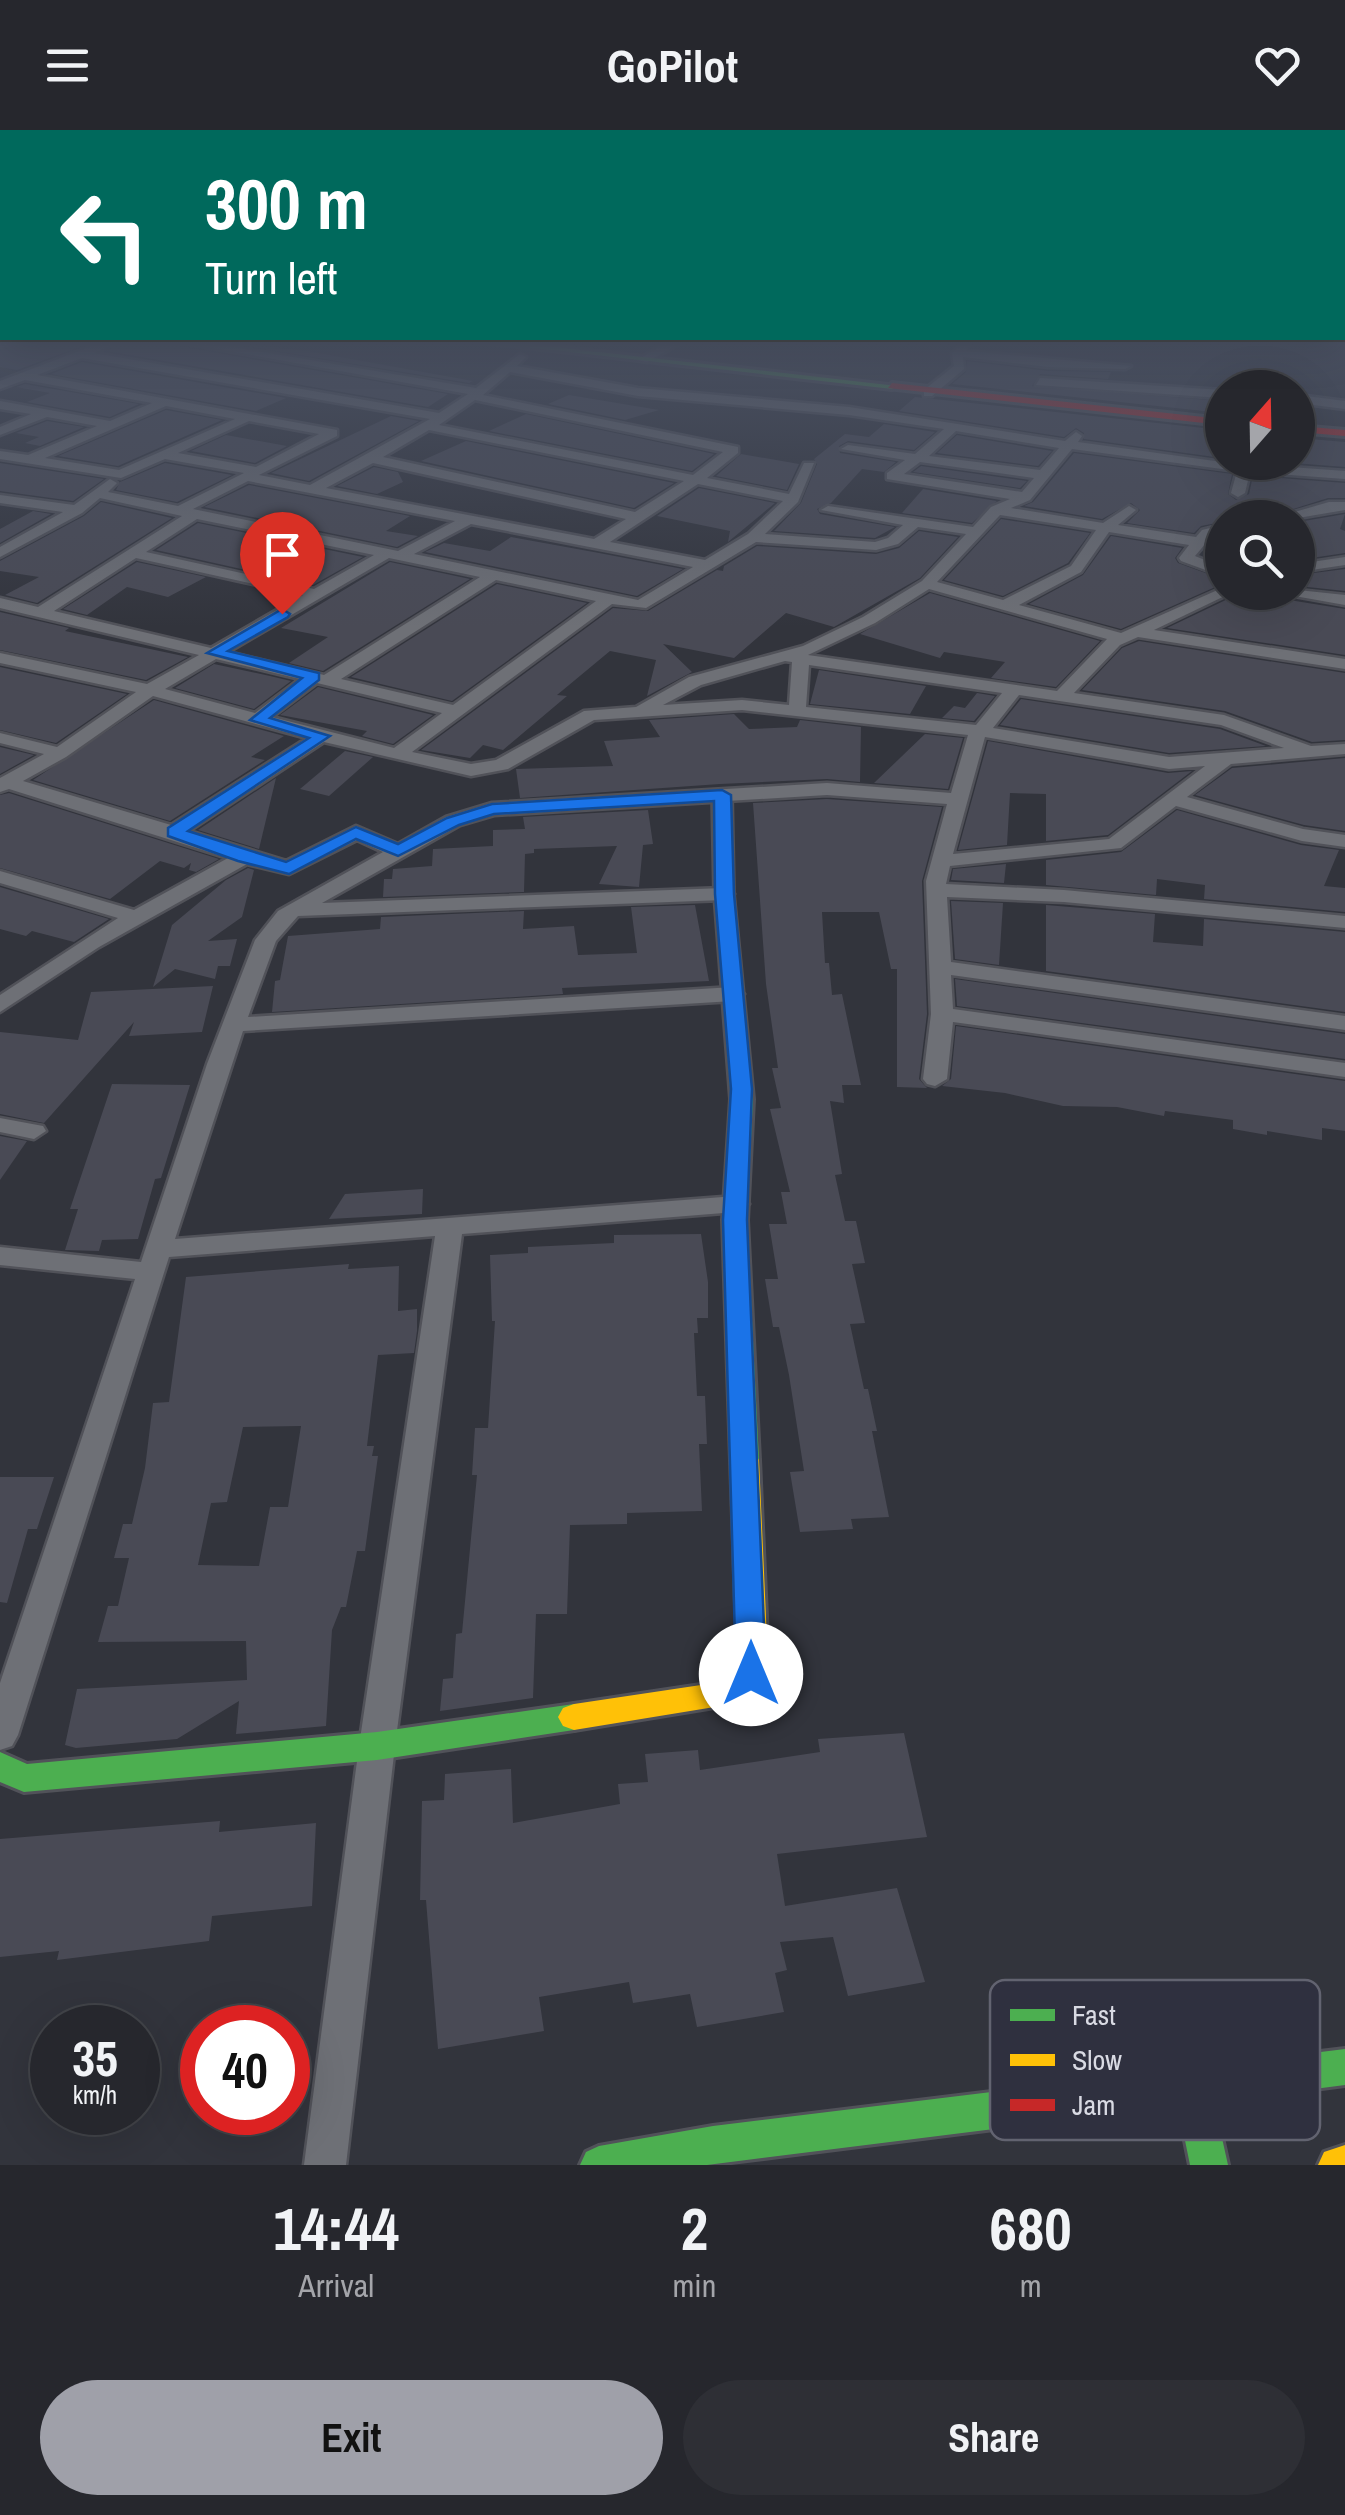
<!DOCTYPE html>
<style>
body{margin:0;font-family:"Archivo Narrow",sans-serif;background:#2e2f35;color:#f1f3f6;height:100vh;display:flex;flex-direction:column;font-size:38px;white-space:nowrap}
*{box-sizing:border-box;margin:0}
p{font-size:32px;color:#a4a5aa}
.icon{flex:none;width:55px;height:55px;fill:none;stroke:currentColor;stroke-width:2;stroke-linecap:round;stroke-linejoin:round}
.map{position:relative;height:2035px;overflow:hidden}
.panel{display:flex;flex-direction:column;background:#26272d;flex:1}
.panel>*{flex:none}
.guide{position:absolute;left:0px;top:0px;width:1345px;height:210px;box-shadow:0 10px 40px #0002,0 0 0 2px #424449;background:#00695c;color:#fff;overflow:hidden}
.needle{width:65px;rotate:20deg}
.fabs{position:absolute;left:1205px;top:240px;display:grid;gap:20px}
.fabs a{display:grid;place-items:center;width:110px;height:110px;border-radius:50%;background:#26272d;box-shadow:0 10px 40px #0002,0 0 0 2px #424449;font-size:50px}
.speed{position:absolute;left:30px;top:1875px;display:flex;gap:20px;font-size:50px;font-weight:700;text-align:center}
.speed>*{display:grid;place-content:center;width:130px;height:130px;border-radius:50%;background:#26272d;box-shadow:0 10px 40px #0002,0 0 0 2px #424449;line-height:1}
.speed small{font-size:25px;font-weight:400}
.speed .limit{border:15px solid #d22;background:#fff;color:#111}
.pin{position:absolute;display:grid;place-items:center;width:85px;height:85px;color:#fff;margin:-102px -42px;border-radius:50% 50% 50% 0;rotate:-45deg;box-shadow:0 0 10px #0007}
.pin .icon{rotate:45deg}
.me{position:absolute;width:110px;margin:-55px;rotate:0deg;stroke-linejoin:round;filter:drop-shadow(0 0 8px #0008)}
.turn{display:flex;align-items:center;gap:35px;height:210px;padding:0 40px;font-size:45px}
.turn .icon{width:130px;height:130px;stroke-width:2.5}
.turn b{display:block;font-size:70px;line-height:85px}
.eta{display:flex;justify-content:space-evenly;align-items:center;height:170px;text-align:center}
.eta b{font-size:60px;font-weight:700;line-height:70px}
.cta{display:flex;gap:20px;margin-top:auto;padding:20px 40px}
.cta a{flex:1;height:115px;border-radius:60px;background:#9fa0a9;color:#111;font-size:40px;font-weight:700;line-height:115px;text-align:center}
.cta a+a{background:#2e2f35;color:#f1f3f6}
header{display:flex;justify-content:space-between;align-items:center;height:130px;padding:0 40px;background:#26272d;font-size:45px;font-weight:700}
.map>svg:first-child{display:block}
</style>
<header><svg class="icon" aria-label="menu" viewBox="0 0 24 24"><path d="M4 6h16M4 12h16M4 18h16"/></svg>GoPilot<svg class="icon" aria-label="heart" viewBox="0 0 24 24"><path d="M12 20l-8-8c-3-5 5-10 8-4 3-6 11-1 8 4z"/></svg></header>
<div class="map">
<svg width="1345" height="2035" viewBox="0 0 1345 2035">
<rect width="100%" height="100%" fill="#32343c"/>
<!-- building -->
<g fill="#494a55" fill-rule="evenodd">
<polygon points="22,212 93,212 17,240 0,237 0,221"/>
<polygon points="121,212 175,212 178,216 448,264 428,277 107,221"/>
<polygon points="223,212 307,221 473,251 469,253"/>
<polygon points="967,231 1048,241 1111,242 1108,249 1040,244 1032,256 1222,271 1222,283 952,254 966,242"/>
<polygon points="82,232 286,268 256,281 51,244"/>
<polygon points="25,254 139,274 110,287 27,272 50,263 16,257"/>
<polygon points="569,265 659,280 625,290 548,274"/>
<polygon points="915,267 1222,300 1222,328 1084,309 1084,303 1076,298 1064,307 899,281"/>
<polygon points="166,280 222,290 118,336 58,326"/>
<polygon points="526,284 714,324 692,341 489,301"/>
<polygon points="391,286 419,291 309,351 271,343"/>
<polygon points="47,291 84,297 40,316 25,313 39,307 16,303"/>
<polygon points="884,294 935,302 914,320 848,311 839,316 840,323 896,332 884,342 862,339 831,373 817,379 820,384 895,397 875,408 774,401 801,373 817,334 814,329 845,304 869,307"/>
<polygon points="226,305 287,316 255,333 191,321"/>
<polygon points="957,305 1052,321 1038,336 937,323"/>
<polygon points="1298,308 1345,312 1345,337 1280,332 1298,332"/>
<polygon points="466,311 674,353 634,378 421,331"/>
<polygon points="1074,323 1232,344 1228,364 1236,370 1249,364 1253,346 1345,353 1345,368 1328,368 1271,386 1229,382 1222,392 1201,396 1194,403 1127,393 1140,380 1131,373 1102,389 1024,376 1033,372"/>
<polygon points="741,324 799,334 787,360 716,346"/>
<polygon points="0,333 104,349 73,371 0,361"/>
<polygon points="165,333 232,345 177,372 116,360 120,352"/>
<polygon points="921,336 1027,351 1020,358 913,342"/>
<polygon points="374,337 398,342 403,352 377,364 337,356"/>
<polygon points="249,355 410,386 386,401 418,406 397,417 204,377"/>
<polygon points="699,358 775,373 728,412 730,401 657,386"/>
<polygon points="923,359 997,371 972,393 902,383"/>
<polygon points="101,372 172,388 37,473 5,465 39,447 0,441 0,431 84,386"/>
<polygon points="33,381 51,384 0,413 0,399"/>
<polygon points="1345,384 1340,399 1345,401 1345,423 1298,430 1298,392"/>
<polygon points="1001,389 1090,403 1068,433 1003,466 944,450"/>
<polygon points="198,393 363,427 313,455 156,420"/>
<polygon points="919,401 958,407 920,448 834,497 786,483 734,528 663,514 692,542 647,566 656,530 610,521 557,565 567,566 503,620 483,615 470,628 421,620 613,478 648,481 717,440 723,441 724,436 757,416 876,424 899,418"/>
<polygon points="1111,406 1182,418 1175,428 1178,433 1222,449 1222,454 1121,499 1029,474 1083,445"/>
<polygon points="511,407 599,423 683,439 637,466 425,422 444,413 490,421"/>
<polygon points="137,432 206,447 168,467 127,457 87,485 63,479"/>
<polygon points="390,432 470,449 323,541 289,533 328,507 281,498"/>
<polygon points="1345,439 1345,461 1298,456 1298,445"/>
<polygon points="497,454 587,473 452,571 351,547"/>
<polygon points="930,463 1100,511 1056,557 991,548 1005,532 944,522 940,528 860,504"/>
<polygon points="1232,467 1282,478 1283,469 1345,479 1345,525 1167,498"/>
<polygon points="0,482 69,498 65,501 188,527 146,550 0,520"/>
<polygon points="1139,511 1345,543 1345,610 1312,612 1225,581 1082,560 1122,518"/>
<polygon points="214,534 270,546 291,551 254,579 175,558"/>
<polygon points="0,537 127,564 56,613 0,600"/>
<polygon points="819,540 926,556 910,584 810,574"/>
<polygon points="318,557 433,585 393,614 362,606 367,601 280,585"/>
<polygon points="977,563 995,566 974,591 942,588 954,576 965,578"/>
<polygon points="1021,569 1220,599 1266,616 1169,623 1000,595"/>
<polygon points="154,570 284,606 251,627 265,630 170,691 33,650"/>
<polygon points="734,584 749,599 797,597 800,590 861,597 860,652 827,649 720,654 520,668 516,639 613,636 604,611 660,607 649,590"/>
<polygon points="925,604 963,608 948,659 874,653"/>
<polygon points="988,611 1168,643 1192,641 1108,705 1046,711 1046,664 1010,663 1007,715 958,720"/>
<polygon points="0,617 34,625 0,644"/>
<polygon points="345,621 373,627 329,666 300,659"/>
<polygon points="1345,628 1345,701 1304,695 1195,665 1232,638"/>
<polygon points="276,648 259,719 198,700"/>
<polygon points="9,663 219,729 196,742 189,740 191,733 184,738 160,731 110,769 0,738 0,665"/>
<polygon points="827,669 942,677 922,751 927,884 919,949 927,958 897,957 897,839 891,839 879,782 822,782 825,833 829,833 832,865 842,864 861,955 842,955 844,973 830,971 842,1044 835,1045 845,1091 856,1091 865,1133 852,1134 865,1193 850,1194 864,1259 868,1259 877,1301 872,1301 889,1387 851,1389 853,1399 800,1402 790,1342 804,1341 789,1245 779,1197 773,1197 765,1149 778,1149 769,1094 787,1094 781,1062 790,1062 770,979 781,978 772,938 778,938 766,854 753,673"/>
<polygon points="648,680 653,714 643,715 639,757 599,754 617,716 534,719 534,723 525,724 524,762 383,767 384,749 392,749 393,739 432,736 433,719 493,716 493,700 525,699 523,687"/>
<polygon points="1177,680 1301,715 1339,720 1324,756 1345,758 1345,782 1204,769 1205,755 1157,749 1156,765 1046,755 1046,730 1121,722"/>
<polygon points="1006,734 1004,753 951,750 953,739"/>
<polygon points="248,738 254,740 242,787 208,811 237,809 230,836 218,836 215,849 175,839 153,857 172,795 226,750"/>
<polygon points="0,757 109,789 74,812 32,801 26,806 0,799"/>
<polygon points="951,771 1003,773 999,835 955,829"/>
<polygon points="695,775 709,851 562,858 563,864 272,882 275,851 280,850 288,806 380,799 381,787 524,781 523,799 574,796 578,825 637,823 631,777"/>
<polygon points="1046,775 1155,784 1153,812 1203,816 1204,789 1345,802 1345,882 1046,841"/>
<polygon points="955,849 1345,904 1345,929 957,876"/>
<polygon points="213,856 202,902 129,906 134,892 44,993 0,984 0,902 78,910 91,862"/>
<polygon points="956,896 1345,951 1345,1001 1322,998 1322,1010 1267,1001 1267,1005 1233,999 1233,990 1165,981 1164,986 1117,977 1063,976 1005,963 942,956 951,949"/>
<polygon points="112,954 190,955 161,1048 155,1049 138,1109 102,1110 99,1121 65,1120 78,1079 70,1079"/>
<polygon points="0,1006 27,1011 0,1050"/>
<polygon points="423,1059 422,1084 329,1089 345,1064"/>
<polygon points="701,1104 708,1152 708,1188 697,1188 698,1203 694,1203 697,1266 705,1266 707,1314 699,1314 702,1381 627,1383 627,1394 570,1395 567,1484 536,1484 533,1568 440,1581 443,1549 453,1548 456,1504 462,1503 477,1345 472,1345 475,1298 488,1298 495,1191 492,1191 490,1125 528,1123 528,1117 614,1113 614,1105"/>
<path d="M 349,1134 L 348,1139 L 399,1136 L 398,1181 L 417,1179 L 417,1201 L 414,1223 L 378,1225 L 367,1316 L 374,1316 L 372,1326 L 378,1326 L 365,1421 L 357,1421 L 346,1477 L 341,1477 L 332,1500 L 326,1596 L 236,1604 L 239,1571 L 177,1609 L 76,1618 L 65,1615 L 77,1559 L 247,1550 L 246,1511 L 98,1512 L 108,1476 L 118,1476 L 129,1428 L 114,1428 L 123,1394 L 132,1394 L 145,1338 L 153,1273 L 169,1272 L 186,1147 ZM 301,1296 L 288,1377 L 270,1377 L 259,1436 L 198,1435 L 211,1373 L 227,1372 L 243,1297 Z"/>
<polygon points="0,1347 54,1347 37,1399 28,1399 7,1473 0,1472"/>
<polygon points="904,1603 927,1707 777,1724 785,1776 897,1758 925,1852 848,1866 833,1807 780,1812 787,1840 775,1843 784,1882 697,1897 690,1864 633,1873 629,1852 539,1867 544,1901 438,1919 426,1770 420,1770 422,1671 444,1670 445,1644 511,1639 513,1693 620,1674 618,1654 648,1652 645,1624 698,1620 700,1640 820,1622 818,1609"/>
<polygon points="220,1691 219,1702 316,1693 312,1776 212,1786 209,1811 57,1830 59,1821 0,1827 0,1709"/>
</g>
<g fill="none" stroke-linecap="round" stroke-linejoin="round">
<defs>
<g id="street">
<polygon points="0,212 16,212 0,218"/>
<path d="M 103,212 L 118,212 L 94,223 L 439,283 L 468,264 L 179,212 L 203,212 L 476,258 L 520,224 L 526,227 L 517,236 L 638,258 L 849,277 L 1065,311 L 1076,302 L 1082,306 L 1078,312 L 1222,332 L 1345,341 L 1345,349 L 1250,342 L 1245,363 L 1238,367 L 1231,363 L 1237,341 L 1072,319 L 1030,370 L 1011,378 L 1103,393 L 1129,376 L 1136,380 L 1118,395 L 1196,407 L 1202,400 L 1222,395 L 1222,403 L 1212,406 L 1195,426 L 1222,437 L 1222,446 L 1181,431 L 1179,428 L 1189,415 L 1109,402 L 1081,442 L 1019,475 L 1121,503 L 1222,458 L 1222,462 L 1233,462 L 1154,500 L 1345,529 L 1345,539 L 1138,507 L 1120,515 L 1074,563 L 1224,585 L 1311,616 L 1345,614 L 1345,624 L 1231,634 L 1187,667 L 1303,699 L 1345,705 L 1345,717 L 1302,711 L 1176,676 L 1121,718 L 950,736 L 946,754 L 1064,760 L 1345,786 L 1345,798 L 1064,772 L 947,767 L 951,832 L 1345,886 L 1345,900 L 951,845 L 953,879 L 1345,933 L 1345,947 L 953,892 L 947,949 L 935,956 L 927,954 L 923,949 L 931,884 L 926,751 L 947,674 L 827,665 L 494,685 L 460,695 L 322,773 L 724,758 L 734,764 L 724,770 L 298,786 L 276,811 L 248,887 L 733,857 L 744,864 L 733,871 L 243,901 L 175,1109 L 736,1066 L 749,1074 L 736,1082 L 462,1104 L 395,1616 L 346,2035 L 304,2035 L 359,1616 L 435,1106 L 169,1127 L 18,1605 L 12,1616 L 0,1620 L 0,1553 L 135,1149 L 0,1135 L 0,1117 L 141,1132 L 207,934 L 255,810 L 278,781 L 383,722 L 357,710 L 289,744 L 247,734 L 99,817 L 0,882 L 0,865 L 118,788 L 0,753 L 0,741 L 134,780 L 228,728 L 9,659 L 0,662 L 0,648 L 44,624 L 0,613 L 0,603 L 57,617 L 136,562 L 0,533 L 0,523 L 147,554 L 199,525 L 0,478 L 0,468 L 38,477 L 182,386 L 100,368 L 82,383 L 0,427 L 0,417 L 63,382 L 0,373 L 0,365 L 74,375 L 110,349 L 117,353 L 108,362 L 178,376 L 244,343 L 165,329 L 121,348 L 0,329 L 0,321 L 28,325 L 97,296 L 47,287 L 0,305 L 0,297 L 31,284 L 0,279 L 0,271 L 110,291 L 152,273 L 25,250 L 0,259 L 0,251 ZM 82,228 L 430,289 L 310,355 L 259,345 L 337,306 L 337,300 L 37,245 ZM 510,242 L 638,266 L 849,285 L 944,299 L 915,324 L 848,315 L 841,319 L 905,330 L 887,343 L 887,349 L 1010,369 L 991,377 L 973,397 L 828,376 L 821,380 L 903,395 L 888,408 L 875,412 L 765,404 L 798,372 L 814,333 L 804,333 L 789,364 L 707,348 L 738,323 L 738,317 L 483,265 ZM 475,270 L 723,322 L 693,345 L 439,295 ZM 166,276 L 235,289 L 119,340 L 45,328 ZM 249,291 L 319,304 L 256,337 L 178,323 ZM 429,300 L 684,351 L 635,382 L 383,327 ZM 956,301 L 1059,318 L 1040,340 L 929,326 ZM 920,332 L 1034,348 L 1022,362 L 904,344 ZM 373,333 L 626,389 L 594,409 L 326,358 ZM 248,351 L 455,391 L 398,421 L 193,379 ZM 698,354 L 783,371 L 748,404 L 705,430 L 610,412 ZM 1000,385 L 1096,400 L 1071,436 L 1003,470 L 937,452 ZM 197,389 L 374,425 L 314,459 L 146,422 ZM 471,394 L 693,437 L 638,470 L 414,424 ZM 918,397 L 966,404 L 922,451 L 863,487 L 803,516 L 689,547 L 636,577 L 584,581 L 496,630 L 471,634 L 412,622 L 612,474 L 646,478 L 756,412 L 876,420 L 898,414 ZM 136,428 L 303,465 L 211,518 L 54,481 ZM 389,428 L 480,447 L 324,545 L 228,522 ZM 496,450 L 596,471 L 453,575 L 341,549 ZM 929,459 L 1107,509 L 1057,561 L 808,525 L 875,493 ZM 216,529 L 300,549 L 255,583 L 165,559 ZM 785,531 L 792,532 L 789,575 L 742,570 L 663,575 L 701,555 ZM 809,535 L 1002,563 L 976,595 L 806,577 ZM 317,553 L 442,583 L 394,618 L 272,587 ZM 1019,565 L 1221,595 L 1284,618 L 1169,627 L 993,598 ZM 153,566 L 307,608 L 171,695 L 23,651 L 66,627 ZM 742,580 L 968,605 L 951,663 L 827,653 L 492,673 L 446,687 L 398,714 L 356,696 L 286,731 L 189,701 L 324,612 L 471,646 L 508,639 L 594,590 ZM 985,607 L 1169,639 L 1205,636 L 1109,709 L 953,724 Z"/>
<polygon points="668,212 682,212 647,232 637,230"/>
<polygon points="963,213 969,216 966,221 1131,236 1125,239 1048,237 963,227 964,239 932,266 924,266 924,260 954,236 952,223"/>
<polygon points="1040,248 1222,260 1222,268 1036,255"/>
<polygon points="1298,265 1345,271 1345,279 1298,273"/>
<polygon points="1329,372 1345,372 1345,380 1298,388 1274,388"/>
<polygon points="1345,427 1345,435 1298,442 1298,434"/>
<polygon points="1298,460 1345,465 1345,475 1272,462"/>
<polygon points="0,988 43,996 46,1001 34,1009 0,1002"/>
</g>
<g id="fast">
<polygon points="481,212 511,212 897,256 892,259"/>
<polygon points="722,660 731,665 733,764 753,969 747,1090 759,1330 755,1337 745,1340 735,1337 731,1330 723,1090 731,969 715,764 713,665"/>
<polygon points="574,1574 585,1578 590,1587 585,1596 574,1600 377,1630 24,1662 0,1652 0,1622 27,1634 377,1602"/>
<polygon points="1345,1919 1345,1955 1214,1972 1228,2035 1190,2035 1178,1976 707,2035 580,2035 586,2022 599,2016 713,1996"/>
</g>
<g id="slow">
<polygon points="745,1320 755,1323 759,1330 768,1532 757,1561 739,1573 574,1600 563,1596 558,1587 563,1578 574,1574 721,1552 734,1544 738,1532 731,1330 735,1323"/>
<polygon points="1345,2015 1345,2035 1318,2035 1324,2022"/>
</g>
<g id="jam">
<polygon points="892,253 1222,289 1222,295 888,258"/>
<polygon points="1298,296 1345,300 1345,306 1298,302"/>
</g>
</defs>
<!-- street casing -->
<use href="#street" stroke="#515259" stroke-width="5"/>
<!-- fast casing -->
<use href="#fast" stroke="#515259" stroke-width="6"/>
<!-- slow casing -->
<use href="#slow" stroke="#515259" stroke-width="6"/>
<!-- jam casing -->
<use href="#jam" stroke="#515259" stroke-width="6"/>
<!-- street -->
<use href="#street" fill="#6e7076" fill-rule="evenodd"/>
<!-- fast -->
<use href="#fast" fill="#4caf50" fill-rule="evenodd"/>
<!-- slow -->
<use href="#slow" fill="#ffc107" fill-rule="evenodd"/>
<!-- jam -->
<use href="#jam" fill="#c62828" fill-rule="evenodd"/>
</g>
<!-- sky -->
<linearGradient id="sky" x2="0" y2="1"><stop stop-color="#1c1d21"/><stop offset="0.43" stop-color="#495061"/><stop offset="1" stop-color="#495061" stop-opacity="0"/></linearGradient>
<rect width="1345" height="497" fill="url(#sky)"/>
<!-- route -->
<polygon fill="#1a73e8" stroke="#114b97" stroke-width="2.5" points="282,479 290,484 288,487 228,521 319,543 319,550 270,588 330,606 188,701 286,732 356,697 398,714 447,688 492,674 722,660 731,665 734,764 752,959 747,1090 766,1544 762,1553 751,1557 740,1553 736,1544 723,1090 731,959 715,764 714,671 494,684 459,695 398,726 356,709 289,744 238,731 168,706 168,698 309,608 250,590 302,548 207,523"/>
<!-- legend -->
<rect x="990" y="1850" width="330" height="160" rx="15" fill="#2f303f" stroke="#626370" stroke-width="2.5"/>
<rect x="1010" y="1879" width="45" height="12" fill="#4caf50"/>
<rect x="1010" y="1924" width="45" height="12" fill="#ffc107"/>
<rect x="1010" y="1969" width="45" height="12" fill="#c62828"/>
<g font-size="28" fill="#d9dae3">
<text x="1072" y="1895">Fast</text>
<text x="1072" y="1940">Slow</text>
<text x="1072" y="1985">Jam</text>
</g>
</svg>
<div class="fabs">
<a><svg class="needle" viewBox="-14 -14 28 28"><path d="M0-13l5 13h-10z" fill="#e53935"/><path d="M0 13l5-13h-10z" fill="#a4a5aa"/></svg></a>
<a><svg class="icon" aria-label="search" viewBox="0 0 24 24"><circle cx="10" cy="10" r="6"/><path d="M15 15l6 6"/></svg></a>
</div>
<div class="speed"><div>35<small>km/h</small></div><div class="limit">40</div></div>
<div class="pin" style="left:282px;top:484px;background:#d93025"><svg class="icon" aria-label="arrive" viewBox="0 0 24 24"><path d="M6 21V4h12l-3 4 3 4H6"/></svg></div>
<svg class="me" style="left:751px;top:1544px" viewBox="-20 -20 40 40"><circle r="19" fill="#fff"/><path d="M0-13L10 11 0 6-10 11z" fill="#1a73e8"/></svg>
<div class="guide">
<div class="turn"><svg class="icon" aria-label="left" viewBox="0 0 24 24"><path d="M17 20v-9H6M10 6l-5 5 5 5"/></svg><div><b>300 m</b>Turn left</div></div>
</div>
</div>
<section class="panel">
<div class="eta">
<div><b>14:44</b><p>Arrival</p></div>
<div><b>2</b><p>min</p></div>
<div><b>680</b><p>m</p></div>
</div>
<div class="cta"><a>Exit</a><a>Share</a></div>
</section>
